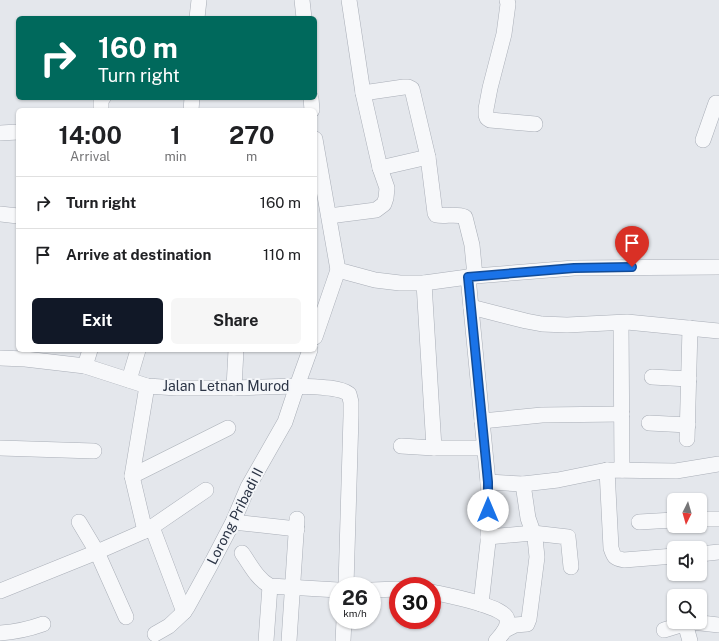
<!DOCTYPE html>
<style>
body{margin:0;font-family:"Public Sans",sans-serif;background:#f6f6f6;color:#202124;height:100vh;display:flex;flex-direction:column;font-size:15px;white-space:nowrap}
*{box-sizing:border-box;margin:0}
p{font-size:13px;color:#757577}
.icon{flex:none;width:22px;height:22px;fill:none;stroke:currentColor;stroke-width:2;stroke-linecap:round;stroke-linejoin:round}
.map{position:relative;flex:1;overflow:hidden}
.details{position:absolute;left:16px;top:108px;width:301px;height:244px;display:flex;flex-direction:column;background:#fff;border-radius:6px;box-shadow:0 1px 3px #0004}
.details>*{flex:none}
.banner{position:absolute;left:16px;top:16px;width:301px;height:84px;border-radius:6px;box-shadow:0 1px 3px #0004;background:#00695c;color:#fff;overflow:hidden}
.needle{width:26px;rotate:185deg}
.tools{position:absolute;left:667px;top:493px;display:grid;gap:8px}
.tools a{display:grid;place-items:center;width:40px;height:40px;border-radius:6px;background:#fff;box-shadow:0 1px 3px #0004;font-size:20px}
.speed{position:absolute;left:329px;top:577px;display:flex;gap:8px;font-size:20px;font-weight:700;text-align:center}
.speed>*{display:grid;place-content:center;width:52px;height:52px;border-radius:50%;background:#fff;box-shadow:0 1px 3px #0004;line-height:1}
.speed small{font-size:10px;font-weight:400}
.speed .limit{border:6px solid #d22;background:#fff;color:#111}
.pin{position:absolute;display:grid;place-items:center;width:34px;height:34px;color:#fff;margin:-41px -17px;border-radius:50% 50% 50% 0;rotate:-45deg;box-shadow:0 0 4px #0007}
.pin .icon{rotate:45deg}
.me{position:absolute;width:44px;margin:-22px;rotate:0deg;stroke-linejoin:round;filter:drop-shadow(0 0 3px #0008)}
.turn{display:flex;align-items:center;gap:14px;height:84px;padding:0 16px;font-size:18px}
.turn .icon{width:52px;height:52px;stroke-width:2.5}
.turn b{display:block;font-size:28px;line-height:34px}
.eta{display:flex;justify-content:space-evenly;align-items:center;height:68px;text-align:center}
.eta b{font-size:24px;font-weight:700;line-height:28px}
.primary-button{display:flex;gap:8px;margin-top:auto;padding:8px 16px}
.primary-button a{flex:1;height:46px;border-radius:6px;background:#111827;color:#fff;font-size:16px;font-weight:700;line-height:46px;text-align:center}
.primary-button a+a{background:#f6f6f6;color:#202124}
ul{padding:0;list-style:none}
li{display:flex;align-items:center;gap:12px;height:52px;padding:0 16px;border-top:1px solid #e0e0e0}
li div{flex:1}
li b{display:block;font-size:15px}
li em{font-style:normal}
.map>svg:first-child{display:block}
</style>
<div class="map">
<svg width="719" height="641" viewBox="0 0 719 641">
<rect width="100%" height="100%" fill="#e4e7ec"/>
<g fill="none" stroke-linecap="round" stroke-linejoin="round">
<defs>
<g id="minor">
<polyline points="302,0 304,18"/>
<polyline points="507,0 508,4 504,34 490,88 486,109 486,115 487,118 490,120 535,124"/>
<polyline points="197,18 199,0"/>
<path d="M 363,93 L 404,87 L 408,87 L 412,89 L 428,157 L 435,213 L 436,215 C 445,217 456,213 465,217 L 472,245 L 475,276"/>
<polyline points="311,98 312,110"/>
<polyline points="101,110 101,100 103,98"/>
<polyline points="191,110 192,98"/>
<polyline points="0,133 18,132"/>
<polyline points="315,139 338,270 375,280 400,283 424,283 475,276 574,268 719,267"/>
<polyline points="703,140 716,103 719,104"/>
<polyline points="380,168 428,157"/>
<polyline points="0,214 18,216"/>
<polyline points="329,216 376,210 384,204 386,198 387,188 380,168 363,93 349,0"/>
<polyline points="468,277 488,482 488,542 481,604"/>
<polyline points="424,283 434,448 484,448"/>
<polyline points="471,307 526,321 542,324 567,325 627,322 719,331"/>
<polyline points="621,323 622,470"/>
<polyline points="315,337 338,270"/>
<polyline points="0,358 25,359 85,366 147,386 177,388 234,388 297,386 310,350"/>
<polyline points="85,366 90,350"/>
<polyline points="652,377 689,379"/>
<polyline points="129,380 138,350"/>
<polyline points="234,388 236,350"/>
<polyline points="482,421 542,415 622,414"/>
<polyline points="649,423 688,425"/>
<polyline points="687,439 690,328"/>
<polyline points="401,446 434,448"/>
<polyline points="0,448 94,451"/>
<path d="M 607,470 L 611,548 C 614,557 614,558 624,560 L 674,556"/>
<polyline points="132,476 228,428"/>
<polyline points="488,482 523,484 558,480 607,470 676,471 719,464"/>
<polyline points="700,519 719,519"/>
<polyline points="79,522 97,552 126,617"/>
<polyline points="233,522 297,529"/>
<polyline points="639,522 674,520"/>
<polyline points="152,527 184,612"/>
<polyline points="145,531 132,476 147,386"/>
<polyline points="488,537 533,533 568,537 571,567"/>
<path d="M 242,553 C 250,564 257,579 270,586 L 338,590"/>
<polyline points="700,554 719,552"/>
<polyline points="372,590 398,589"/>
<polyline points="0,591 97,552 145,531 152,527 206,490"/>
<path d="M 432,592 C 445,595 505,606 507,619 C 509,628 501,635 496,641"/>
<polyline points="692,622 719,625"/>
<polyline points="685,623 690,641"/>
<polyline points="505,630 515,625 527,624 529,619 537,557 535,538 528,518 523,484"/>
<polyline points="664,630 690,622"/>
<path d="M 0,633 C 15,632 29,629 43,624"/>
<path d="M 155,634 L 169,626 L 184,612 L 188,606 L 210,566 L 233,522 L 248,487 L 285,422 L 297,386 C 311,387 338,386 349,394 L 351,402 L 351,416 L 346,586"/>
<polyline points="266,641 270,586"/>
<polyline points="289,641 297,519"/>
<polyline points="343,641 344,620"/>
</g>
</defs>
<!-- minor casing -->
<use href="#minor" stroke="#a9aeb7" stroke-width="16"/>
<!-- minor -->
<use href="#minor" stroke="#f7f8fa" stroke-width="15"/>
</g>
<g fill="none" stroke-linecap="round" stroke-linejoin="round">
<defs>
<polyline id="route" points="488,510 488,482 468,277 574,268 632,267"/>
</defs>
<!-- route casing -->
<use href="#route" stroke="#114b97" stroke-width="10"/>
<!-- route -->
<use href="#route" stroke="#1a73e8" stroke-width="7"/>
</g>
<g text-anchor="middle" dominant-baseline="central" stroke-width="4" stroke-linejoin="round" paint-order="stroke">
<!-- street labels -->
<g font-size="14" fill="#2b3445" stroke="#f4f6f9">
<text x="226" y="386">Jalan Letnan Murod</text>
<text transform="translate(235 516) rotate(-63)">Lorong Pribadi II</text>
</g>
</g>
</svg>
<div class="tools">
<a><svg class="needle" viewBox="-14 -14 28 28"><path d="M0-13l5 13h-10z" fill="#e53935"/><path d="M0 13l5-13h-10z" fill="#757577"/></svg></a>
<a><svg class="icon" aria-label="sound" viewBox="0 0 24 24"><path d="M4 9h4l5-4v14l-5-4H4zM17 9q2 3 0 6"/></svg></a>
<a><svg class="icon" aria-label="search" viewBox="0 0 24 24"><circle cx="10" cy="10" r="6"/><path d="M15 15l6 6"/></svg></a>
</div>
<div class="speed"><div>26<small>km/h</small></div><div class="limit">30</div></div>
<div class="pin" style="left:632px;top:267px;background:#d93025"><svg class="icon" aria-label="arrive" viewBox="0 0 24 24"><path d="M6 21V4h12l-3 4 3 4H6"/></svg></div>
<svg class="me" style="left:488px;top:510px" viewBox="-20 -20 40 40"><circle r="19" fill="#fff"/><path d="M0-13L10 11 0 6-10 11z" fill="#1a73e8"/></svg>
<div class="banner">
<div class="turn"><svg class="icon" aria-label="right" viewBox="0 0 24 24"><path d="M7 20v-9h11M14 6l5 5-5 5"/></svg><div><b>160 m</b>Turn right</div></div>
</div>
<section class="details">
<div class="eta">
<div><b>14:00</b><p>Arrival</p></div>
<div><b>1</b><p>min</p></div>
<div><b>270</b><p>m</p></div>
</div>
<ul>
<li><svg class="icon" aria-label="right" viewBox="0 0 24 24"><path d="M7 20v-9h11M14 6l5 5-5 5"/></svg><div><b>Turn right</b></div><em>160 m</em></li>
<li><svg class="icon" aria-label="arrive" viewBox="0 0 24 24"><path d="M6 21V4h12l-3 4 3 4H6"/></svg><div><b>Arrive at destination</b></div><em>110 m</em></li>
</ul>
<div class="primary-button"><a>Exit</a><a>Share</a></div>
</section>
</div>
